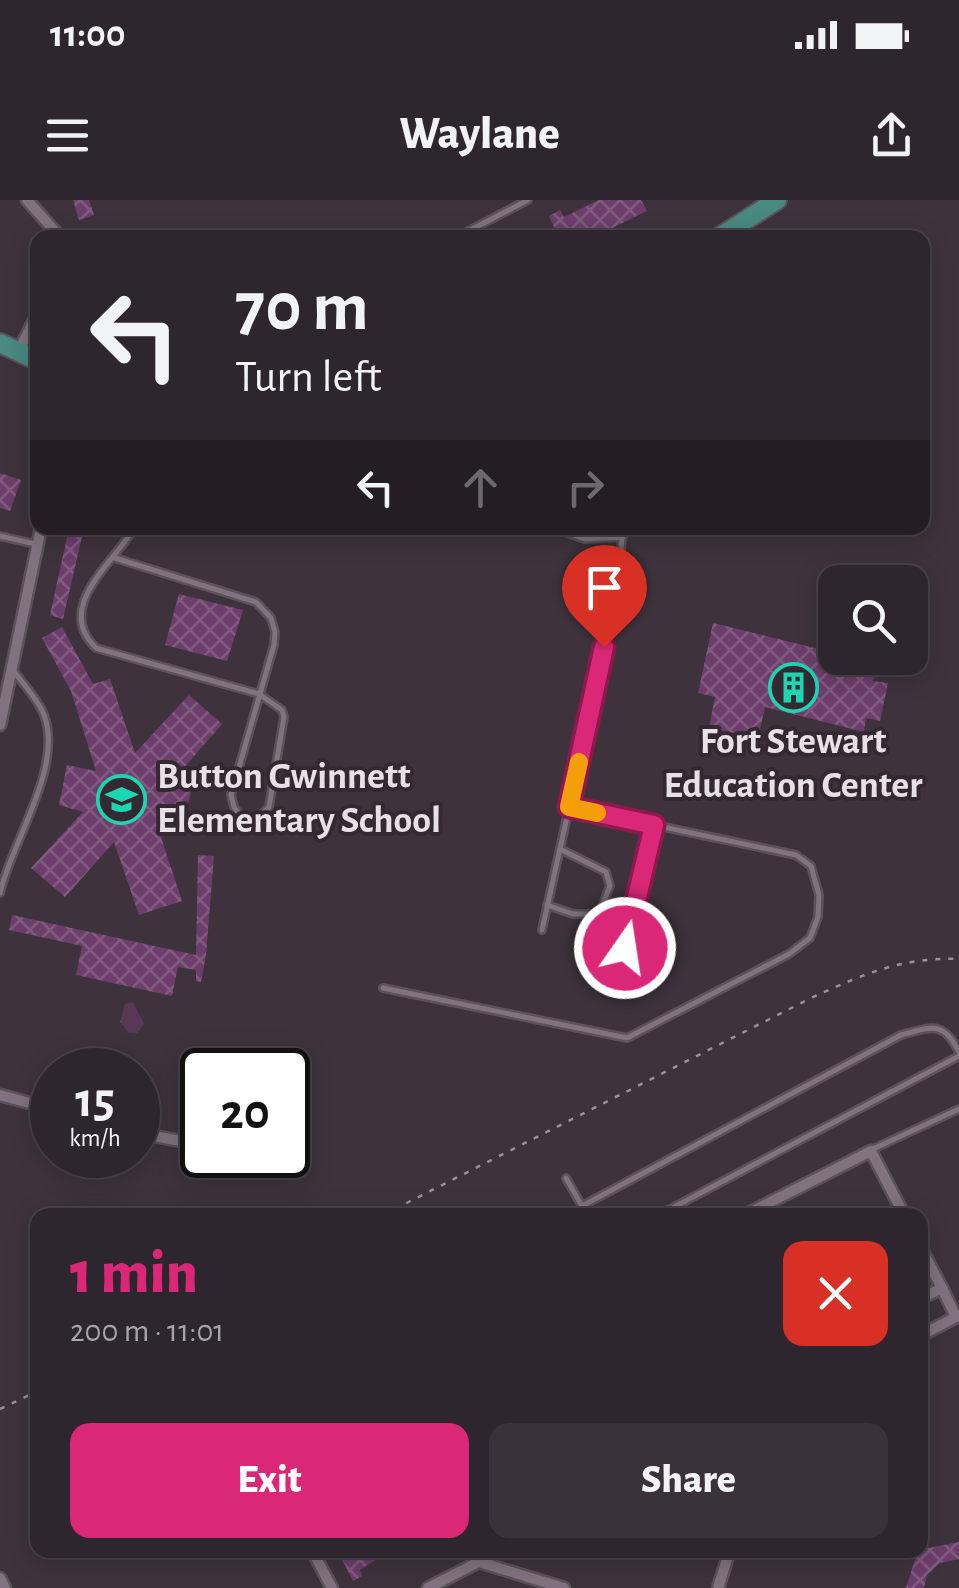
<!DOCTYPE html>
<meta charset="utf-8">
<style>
body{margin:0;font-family:"Alegreya Sans",sans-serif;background:#3a323a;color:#f1f3f6;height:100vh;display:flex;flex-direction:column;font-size:38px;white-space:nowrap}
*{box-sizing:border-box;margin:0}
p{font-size:32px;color:#a7a5aa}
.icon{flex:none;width:55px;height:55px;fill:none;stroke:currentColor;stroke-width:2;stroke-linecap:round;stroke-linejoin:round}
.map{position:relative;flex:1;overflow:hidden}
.side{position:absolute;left:30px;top:1008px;width:898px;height:350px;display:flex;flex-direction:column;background:#2e262e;border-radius:20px;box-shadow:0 5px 25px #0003,0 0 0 2px #49434a}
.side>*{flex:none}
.top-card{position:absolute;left:30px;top:30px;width:900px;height:305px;border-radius:20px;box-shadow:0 5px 25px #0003,0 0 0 2px #49434a;background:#2e262e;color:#f1f3f6;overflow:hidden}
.controls{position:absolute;left:818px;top:365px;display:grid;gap:20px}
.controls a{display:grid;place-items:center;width:110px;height:110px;border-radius:20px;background:#2e262e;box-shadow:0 5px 25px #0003,0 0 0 2px #49434a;font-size:50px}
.speed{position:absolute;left:30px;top:848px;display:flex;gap:20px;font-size:50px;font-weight:700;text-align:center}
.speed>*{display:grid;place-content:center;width:130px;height:130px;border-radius:50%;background:#2e262e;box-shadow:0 5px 25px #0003,0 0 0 2px #49434a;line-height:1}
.speed small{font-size:25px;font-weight:400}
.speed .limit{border:5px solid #111;border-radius:15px;background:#fff;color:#111}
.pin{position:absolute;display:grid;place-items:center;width:85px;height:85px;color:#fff;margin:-102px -42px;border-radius:50% 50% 50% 0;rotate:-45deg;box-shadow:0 0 10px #0007}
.pin .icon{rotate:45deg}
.me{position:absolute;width:110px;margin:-55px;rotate:13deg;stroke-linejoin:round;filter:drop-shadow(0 0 8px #0008)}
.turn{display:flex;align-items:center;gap:35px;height:210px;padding:0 40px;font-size:45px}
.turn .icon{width:130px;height:130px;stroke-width:2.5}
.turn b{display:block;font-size:70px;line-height:85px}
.lanes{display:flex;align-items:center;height:95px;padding:0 40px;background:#0003;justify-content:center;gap:50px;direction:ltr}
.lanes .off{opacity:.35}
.round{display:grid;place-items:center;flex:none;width:105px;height:105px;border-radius:20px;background:#3a323a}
.head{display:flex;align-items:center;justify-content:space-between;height:170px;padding:0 40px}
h1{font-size:60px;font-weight:800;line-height:75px;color:#db2777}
.button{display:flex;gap:20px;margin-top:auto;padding:20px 40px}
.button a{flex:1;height:115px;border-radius:20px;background:#db2777;color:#fff;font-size:40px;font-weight:800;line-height:115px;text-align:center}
.button a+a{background:#3a323a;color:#f1f3f6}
.status{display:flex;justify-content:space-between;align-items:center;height:70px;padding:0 50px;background:#2e262e;direction:ltr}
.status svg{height:28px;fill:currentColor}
header{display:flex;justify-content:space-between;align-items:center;height:130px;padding:0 40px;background:#2e262e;font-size:45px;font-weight:800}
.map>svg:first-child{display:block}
</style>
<div class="status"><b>11:00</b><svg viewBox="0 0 49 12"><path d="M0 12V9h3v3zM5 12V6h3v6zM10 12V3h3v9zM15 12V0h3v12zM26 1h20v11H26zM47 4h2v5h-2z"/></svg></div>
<header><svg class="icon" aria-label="menu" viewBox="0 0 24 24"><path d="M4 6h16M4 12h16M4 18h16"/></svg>Waylane<svg class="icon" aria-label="share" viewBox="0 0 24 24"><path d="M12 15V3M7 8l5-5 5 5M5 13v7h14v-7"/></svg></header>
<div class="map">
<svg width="959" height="1388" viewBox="0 0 959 1388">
<defs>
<pattern id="park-crowns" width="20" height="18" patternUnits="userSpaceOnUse" patternTransform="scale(2.5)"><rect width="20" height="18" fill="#573956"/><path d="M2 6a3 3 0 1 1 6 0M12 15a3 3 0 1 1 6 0" fill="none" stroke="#6f556e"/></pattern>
<pattern id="building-cross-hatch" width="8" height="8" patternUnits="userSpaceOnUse" patternTransform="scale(2.5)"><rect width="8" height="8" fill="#6d3e6b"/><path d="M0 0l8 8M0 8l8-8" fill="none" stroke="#825a80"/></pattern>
</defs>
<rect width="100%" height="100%" fill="#3e333d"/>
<!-- park -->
<polygon fill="url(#park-crowns)" points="133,802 144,824 137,833 129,833 120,822 125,804"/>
<!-- building -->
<g fill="url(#building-cross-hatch)">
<polygon points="73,0 89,0 94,15 79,20"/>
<polygon points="599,0 641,0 647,11 592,38 559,38 549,16 560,10 564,17"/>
<polygon points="0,273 21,280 10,311 0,308"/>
<polygon points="69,328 84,328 63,419 50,415"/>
<polygon points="179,394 243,410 227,461 165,445"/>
<polygon points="713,423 835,453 835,458 878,459 873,481 888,483 880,521 866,518 864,532 765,507 757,542 708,532 715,497 698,493"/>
<polygon points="62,427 93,484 110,479 135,553 189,495 222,524 169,585 191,592 182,628 156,622 182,701 139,715 114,642 65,697 31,668 83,612 59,605 67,565 96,571 71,491 42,438"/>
<polygon points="198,655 214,656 206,755 201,782 196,781 196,770 178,767 172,796 76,775 82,746 9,730 12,715 196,755"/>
<polygon points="959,1342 959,1359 940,1363 927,1375 924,1388 906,1388 918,1350"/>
<polygon points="337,1350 373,1350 377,1359 360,1370 362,1376 353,1381"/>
</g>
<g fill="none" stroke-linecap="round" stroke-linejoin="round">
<defs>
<g id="lane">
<polyline points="455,38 528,0"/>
<polyline points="554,328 585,339 623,337"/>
<polyline points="0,336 35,344"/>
<path d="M 115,358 L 256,402 L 271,418 L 275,432 L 274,445 L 231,595 L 234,607 L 242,618 L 255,621 L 269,607 L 284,517 L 282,510 L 259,494 L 96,448 C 53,407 115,362 134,328"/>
<path d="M 0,693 C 11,643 64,567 44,515 C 38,499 23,484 13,470"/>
<polyline points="547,705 573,714 599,714 610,686 606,672 560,649"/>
<polyline points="542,730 617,391 623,328"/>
<polyline points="625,748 653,625"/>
<polyline points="383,788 627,838 789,754 810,738 818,717 819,695 811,666 796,655 569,607"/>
<polyline points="873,949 959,909"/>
<polyline points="566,978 587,1015"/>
<path d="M 582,1006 L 901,835 C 932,827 943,820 959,852"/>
<polyline points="659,1015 959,856"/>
</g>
<g id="street">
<polyline points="27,0 61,38"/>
<polyline points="18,152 38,113"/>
<polyline points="0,525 41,328"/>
<polyline points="0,895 52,909"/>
<polyline points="138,933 202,945"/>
<polyline points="745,1015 871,951 904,1015"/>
<polyline points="920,1046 942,1088"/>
<polyline points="920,1099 942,1088 956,1117"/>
<polyline points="920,1136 958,1116"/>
<polyline points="312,1350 332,1388"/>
<polyline points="479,1362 564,1388"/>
<polyline points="0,1378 5,1388"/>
<polyline points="428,1388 502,1350"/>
<polyline points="718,1388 730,1350"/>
</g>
<g id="primary">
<polyline points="718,38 777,0"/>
<polyline points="0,143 38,161"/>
</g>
</defs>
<!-- lane casing -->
<use href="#lane" stroke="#5b525a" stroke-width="10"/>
<!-- street casing -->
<use href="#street" stroke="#5b525a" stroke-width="15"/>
<!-- primary casing -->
<use href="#primary" stroke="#5b525a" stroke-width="22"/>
<!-- path -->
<g stroke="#999098" stroke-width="2.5" stroke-dasharray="5 8" stroke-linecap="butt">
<path d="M 383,1015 L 813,797 C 864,774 902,757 959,759"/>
<polyline points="0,1209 38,1191"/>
</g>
<!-- lane -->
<use href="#lane" stroke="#80737f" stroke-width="5"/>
<!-- street -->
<use href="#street" stroke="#80737f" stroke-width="10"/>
<!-- primary -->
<use href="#primary" stroke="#498a80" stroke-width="18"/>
</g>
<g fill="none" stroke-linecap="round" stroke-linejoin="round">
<defs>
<polyline id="route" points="604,447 569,607 654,625 625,748"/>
</defs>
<!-- route casing -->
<use href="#route" stroke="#8e194d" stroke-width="25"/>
<!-- route -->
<use href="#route" stroke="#db2777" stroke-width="18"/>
<!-- slow -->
<polyline stroke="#f59e0b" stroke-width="18" points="579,562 569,607 597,613"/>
</g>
<!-- icons -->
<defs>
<symbol id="building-ring" viewBox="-11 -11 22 22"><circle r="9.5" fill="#342933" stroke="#1cd5b1" stroke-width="1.5"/><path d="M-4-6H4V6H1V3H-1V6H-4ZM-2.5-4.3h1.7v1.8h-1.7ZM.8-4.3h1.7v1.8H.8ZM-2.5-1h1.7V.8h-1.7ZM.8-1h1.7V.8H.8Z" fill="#1cd5b1"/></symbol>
<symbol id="school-ring" viewBox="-11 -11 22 22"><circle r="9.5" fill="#342933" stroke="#1cd5b1" stroke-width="1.5"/><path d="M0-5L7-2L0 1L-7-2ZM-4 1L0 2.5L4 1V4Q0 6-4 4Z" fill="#1cd5b1"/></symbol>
</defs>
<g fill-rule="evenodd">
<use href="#building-ring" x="766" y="460" width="55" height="55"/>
<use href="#school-ring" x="94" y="572" width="55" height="55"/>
</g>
<g text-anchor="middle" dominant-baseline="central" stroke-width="8" stroke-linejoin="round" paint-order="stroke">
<!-- poi labels -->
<g font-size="38" font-weight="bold" fill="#e7e0e6" stroke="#342933">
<text x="793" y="542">Fort Stewart<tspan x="793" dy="44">Education Center</tspan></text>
<text x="157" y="577" text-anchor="start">Button Gwinnett<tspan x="157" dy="44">Elementary School</tspan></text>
</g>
</g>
</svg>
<div class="controls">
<a><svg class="icon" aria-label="search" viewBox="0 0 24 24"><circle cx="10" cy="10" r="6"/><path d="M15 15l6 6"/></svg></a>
</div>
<div class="speed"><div>15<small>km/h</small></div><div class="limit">20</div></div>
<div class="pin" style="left:604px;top:447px;background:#d93025"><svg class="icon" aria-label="arrive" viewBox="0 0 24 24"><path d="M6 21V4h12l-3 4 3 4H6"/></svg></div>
<svg class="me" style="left:625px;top:748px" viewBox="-20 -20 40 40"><circle r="17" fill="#db2777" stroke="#fff" stroke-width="3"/><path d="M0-11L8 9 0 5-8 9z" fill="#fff"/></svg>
<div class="top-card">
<div class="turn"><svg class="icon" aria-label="left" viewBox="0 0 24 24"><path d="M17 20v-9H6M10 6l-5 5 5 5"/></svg><div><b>70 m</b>Turn left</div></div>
<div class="lanes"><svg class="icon" aria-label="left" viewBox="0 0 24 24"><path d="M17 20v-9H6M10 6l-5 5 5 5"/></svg><svg class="icon off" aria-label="ahead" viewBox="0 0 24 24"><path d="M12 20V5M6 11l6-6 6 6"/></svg><svg class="icon off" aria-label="right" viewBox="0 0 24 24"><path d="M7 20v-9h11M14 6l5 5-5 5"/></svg></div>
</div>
<section class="side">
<div class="head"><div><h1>1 min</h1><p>200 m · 11:01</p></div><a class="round" style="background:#d93025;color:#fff"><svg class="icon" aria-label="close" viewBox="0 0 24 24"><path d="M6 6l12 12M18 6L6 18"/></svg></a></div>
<div class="button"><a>Exit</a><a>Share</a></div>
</section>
</div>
